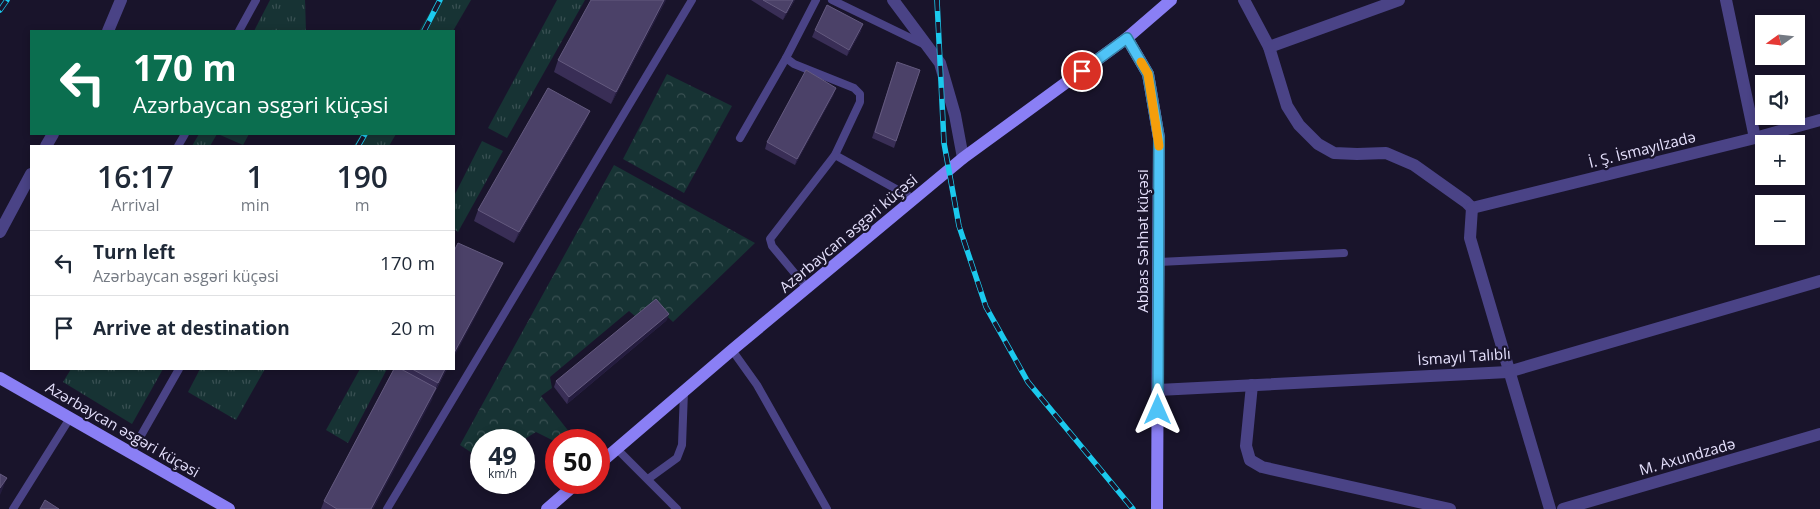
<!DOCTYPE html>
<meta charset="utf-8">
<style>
body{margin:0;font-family:"Open Sans",sans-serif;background:#f2f2f3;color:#1f2937;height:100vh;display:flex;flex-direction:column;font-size:19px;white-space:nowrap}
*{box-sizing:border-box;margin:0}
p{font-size:16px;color:#747a83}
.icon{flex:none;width:28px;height:28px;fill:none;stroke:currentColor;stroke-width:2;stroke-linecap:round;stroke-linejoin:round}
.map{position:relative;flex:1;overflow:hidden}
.drawer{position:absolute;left:30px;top:145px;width:425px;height:225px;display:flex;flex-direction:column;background:#fff;border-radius:0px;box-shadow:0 2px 8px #0003}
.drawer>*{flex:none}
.top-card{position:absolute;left:30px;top:30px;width:425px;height:105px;border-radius:0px;box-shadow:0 2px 8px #0003;background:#0b6e4f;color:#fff;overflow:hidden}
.needle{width:32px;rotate:255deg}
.buttons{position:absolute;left:1755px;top:15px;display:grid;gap:10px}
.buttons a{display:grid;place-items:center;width:50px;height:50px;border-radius:0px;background:#fff;box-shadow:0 2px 8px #0003;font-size:25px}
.speed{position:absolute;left:470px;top:429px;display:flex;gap:10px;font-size:25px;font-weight:700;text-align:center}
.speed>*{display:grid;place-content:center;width:65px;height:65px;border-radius:50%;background:#fff;box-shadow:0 2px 8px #0003;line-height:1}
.speed small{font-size:12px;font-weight:400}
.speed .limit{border:8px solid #d22;background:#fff;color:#111}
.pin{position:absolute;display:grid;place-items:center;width:42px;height:42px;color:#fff;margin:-21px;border:2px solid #fff;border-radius:50%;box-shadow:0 1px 5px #0007}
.me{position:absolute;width:55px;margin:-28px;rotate:0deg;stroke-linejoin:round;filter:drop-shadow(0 0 4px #0008)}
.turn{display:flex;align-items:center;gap:18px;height:105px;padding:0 20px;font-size:22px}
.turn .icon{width:65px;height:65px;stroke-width:2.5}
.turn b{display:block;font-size:35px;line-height:42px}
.eta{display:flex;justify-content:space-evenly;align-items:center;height:85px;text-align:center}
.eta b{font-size:30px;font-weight:600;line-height:35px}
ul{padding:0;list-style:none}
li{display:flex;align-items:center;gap:15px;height:65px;padding:0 20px;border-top:1px solid #e0e1e3}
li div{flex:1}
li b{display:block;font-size:19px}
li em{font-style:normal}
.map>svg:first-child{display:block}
</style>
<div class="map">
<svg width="1820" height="509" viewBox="0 0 1820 509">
<defs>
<pattern id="grass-tufts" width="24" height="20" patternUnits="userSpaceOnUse" patternTransform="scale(1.25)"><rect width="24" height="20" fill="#173334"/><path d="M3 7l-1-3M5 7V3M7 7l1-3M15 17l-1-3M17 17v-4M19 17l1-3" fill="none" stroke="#395052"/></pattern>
<pattern id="forest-crowns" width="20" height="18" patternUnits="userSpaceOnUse" patternTransform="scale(1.25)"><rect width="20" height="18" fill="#173334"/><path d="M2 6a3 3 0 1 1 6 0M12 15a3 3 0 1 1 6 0" fill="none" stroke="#395052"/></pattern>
</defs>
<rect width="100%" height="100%" fill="#19142b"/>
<!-- grass -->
<g fill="url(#grass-tufts)">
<polygon points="270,0 305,0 306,31 254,31"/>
<polygon points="437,0 471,0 453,31 419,31"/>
<polygon points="557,0 585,0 507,138 488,128"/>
<polygon points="199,134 217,134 210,146 192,146"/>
<polygon points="218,134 249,134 243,145"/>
<polygon points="361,134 396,134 389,146 354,146"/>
<polygon points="482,141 503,151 458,232 454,229 454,196"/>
<polygon points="71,369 163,369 132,424 63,382"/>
<polygon points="200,369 265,369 236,420 188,392"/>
<polygon points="360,369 387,369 348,443 326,430"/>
</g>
<!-- forest -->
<g fill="url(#forest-crowns)">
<polygon points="667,74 732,106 684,193 623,159"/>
<polygon points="614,165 755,243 673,322 654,304 636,317 629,311 550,377 552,388 541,396 570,433 561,440 556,440 556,442 536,432 523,440 481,440 481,459 460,445"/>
</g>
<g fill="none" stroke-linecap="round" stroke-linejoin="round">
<!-- lane -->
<g stroke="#4a4386" stroke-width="8">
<polyline points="832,0 923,44"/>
<polyline points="239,31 256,0"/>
<polyline points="740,138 786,58"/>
<polyline points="178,146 185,134"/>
<polyline points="835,155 914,199"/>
<polyline points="1159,262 1344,253"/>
<polyline points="807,288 772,246 770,239 835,155 860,102 860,94 854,88 794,64 786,58 816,0"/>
<polyline points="732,350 757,385 827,509"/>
<polyline points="617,449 677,509"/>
<polyline points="131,453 179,369"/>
<polyline points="648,479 677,458 682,445 684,391"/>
<polyline points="13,509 70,418"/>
<polyline points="387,509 692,0"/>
</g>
<!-- street -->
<g stroke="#4a4386" stroke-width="12">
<polyline points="893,0 940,63 955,115 963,158"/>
<polyline points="1244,0 1269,47 1287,106 1299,125 1318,144 1334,153 1357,154 1386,153 1414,165 1466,202 1472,208"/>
<polyline points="1726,0 1755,138"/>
<polyline points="108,31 121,0"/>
<polyline points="1269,47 1399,0"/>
<polyline points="46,146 53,134"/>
<polyline points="1472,208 1755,138 1820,120"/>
<polyline points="1472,208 1470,238 1550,509"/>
<polyline points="0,232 31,174"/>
<polyline points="1252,385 1246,446 1250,460 1262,467 1450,509"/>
<polyline points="1158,390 1508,372 1820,281"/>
<polyline points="1563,509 1820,434"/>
</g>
<!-- secondary -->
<g stroke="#8a7ff5" stroke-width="12">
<polyline points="1127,38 1148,74 1159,138 1157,509"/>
<polyline points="0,378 229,509"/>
<polyline points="599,464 732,350 963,158 1127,38 1171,0"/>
<polyline points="547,509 578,482"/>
</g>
<defs>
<g id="rail">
<polyline points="937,0 944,143 959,226 986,307 1028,382 1133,509"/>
<polyline points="0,10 7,0"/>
<polyline points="424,31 440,0"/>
<polyline points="358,146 365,134"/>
</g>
</defs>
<!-- rail casing -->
<use href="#rail" stroke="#1bc9ed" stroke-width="5.5"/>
<!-- rail -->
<use href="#rail" stroke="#19142b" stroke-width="4" stroke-dasharray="11" stroke-linecap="butt"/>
</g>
<!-- wall -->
<g fill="#392e56">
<polygon points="666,0 611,104 554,72 558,60"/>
<polygon points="751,0 795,0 783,20"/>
<polygon points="815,30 861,31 847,56 812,37"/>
<polygon points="895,68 920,70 894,148 872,138"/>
<polygon points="834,94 795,165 765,149 767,142"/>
<polygon points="590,111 585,122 514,243 474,221 478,210"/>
<polygon points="667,320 567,404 554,387 556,381"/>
<polygon points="394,369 447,369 373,509 321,509 324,501"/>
</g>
<!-- shaded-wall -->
<g fill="#241c3e">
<polygon points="664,0 666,0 611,104 616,92"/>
<polygon points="793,0 795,0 783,20 786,13"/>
<polygon points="863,24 861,31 847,56 849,50"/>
<polygon points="836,88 834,94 795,165 797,159"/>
<polygon points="590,111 585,122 514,243 519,232"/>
<polygon points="503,263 498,275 454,357 454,353"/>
<polygon points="669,314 667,320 567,404 569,397"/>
<polygon points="445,369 447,369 434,393 432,400 373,509 371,509 435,390 438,383"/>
<polygon points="7,478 1,493 0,495 0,488"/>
</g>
<!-- building -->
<g fill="#4b4168" stroke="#645a7f">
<polygon points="591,0 664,0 616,92 558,60"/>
<polygon points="763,0 793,0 786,13"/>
<polygon points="827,5 863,24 849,50 815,30"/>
<polygon points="897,62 920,70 896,141 875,132"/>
<polygon points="806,70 836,88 797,159 767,142"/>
<polygon points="548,88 590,111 519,232 478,210"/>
<polygon points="458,243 503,263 454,353 454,251"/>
<polygon points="656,299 669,314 569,397 556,381"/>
<polygon points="394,369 401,369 436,388 371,509 337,509 324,501"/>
<polygon points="412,369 445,369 438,383"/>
<polygon points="0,474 7,478 0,488"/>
<polygon points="45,500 59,509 40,509"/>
</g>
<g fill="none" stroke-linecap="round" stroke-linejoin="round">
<defs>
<polyline id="route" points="1082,71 1127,38 1148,74 1159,138 1158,410"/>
</defs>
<!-- route casing -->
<use href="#route" stroke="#337fa1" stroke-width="12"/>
<!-- route -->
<use href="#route" stroke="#4fc3f7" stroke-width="9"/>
<!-- slow -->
<polyline stroke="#f59e0b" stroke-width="9" points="1141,62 1148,74 1159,146"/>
</g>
<g text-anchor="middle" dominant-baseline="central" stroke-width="4.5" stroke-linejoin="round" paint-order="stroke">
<!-- street labels -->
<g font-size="15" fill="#e5e0fc" stroke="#19142b">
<text transform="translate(1642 149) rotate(-14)">İ. Ş. İsmayılzadə</text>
<text transform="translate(848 233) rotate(-40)">Azərbaycan əsgəri küçəsi</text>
<text transform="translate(1142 241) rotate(-90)">Abbas Səhhət küçəsi</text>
<text transform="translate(1464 356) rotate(-4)">İsmayıl Talıblı</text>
<text transform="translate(123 429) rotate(30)">Azərbaycan əsgəri küçəsi</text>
<text transform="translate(1687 456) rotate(-16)">M. Axundzadə</text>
</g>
</g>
</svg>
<div class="buttons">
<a><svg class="needle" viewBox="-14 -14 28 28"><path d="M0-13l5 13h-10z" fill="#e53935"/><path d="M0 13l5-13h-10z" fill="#747a83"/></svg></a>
<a><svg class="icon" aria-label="sound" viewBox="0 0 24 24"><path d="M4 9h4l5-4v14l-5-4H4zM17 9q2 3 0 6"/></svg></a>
<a>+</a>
<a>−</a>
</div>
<div class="speed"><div>49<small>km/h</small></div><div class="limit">50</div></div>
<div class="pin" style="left:1082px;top:71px;background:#d93025"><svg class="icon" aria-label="arrive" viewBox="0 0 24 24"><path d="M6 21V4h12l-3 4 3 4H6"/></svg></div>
<svg class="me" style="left:1158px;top:410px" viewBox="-20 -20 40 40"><path d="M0-17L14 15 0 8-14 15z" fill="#4fc3f7" stroke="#fff" stroke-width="4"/></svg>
<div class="top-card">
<div class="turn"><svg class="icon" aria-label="left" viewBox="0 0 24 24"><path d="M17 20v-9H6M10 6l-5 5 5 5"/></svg><div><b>170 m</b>Azərbaycan əsgəri küçəsi</div></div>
</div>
<section class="drawer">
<div class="eta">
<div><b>16:17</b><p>Arrival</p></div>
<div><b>1</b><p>min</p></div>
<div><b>190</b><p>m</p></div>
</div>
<ul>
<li><svg class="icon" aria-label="left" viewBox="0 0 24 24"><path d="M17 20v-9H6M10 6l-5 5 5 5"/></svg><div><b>Turn left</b><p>Azərbaycan əsgəri küçəsi</p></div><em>170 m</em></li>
<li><svg class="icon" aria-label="arrive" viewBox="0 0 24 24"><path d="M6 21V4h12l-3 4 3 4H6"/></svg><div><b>Arrive at destination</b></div><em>20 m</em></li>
</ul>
</section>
</div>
